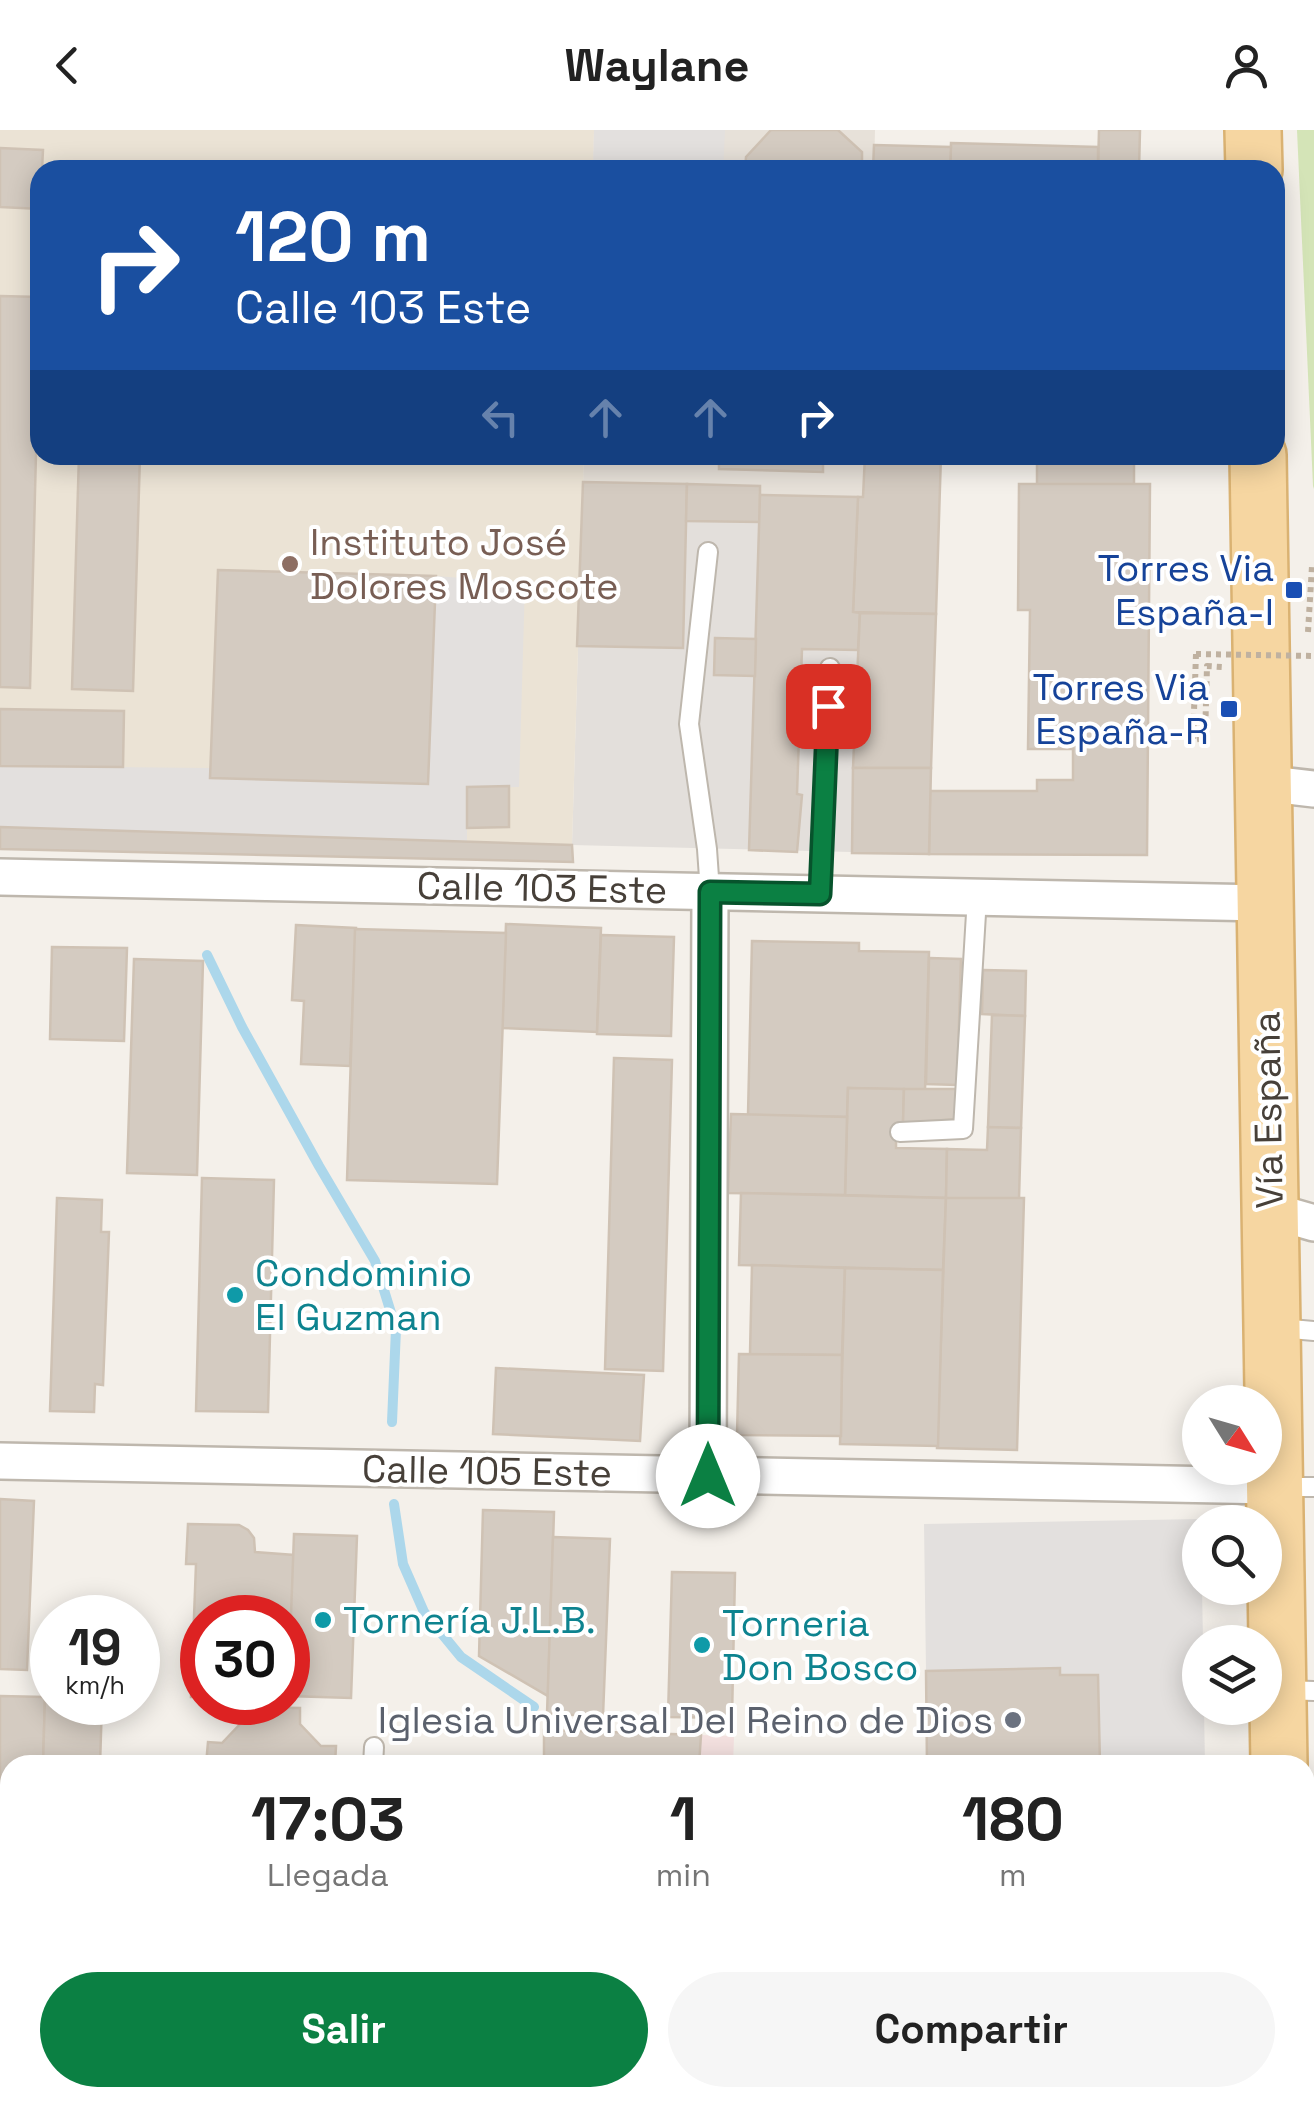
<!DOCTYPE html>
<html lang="es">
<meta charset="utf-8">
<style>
body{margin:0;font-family:"Space Grotesk",sans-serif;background:#f6f6f6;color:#222;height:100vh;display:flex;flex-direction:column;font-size:38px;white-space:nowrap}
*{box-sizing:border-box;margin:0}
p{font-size:32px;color:#767676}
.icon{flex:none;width:55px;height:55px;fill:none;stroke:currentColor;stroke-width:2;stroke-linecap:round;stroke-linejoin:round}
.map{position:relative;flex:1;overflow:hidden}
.sheet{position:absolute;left:0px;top:1625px;width:1315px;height:352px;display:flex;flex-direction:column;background:#fff;border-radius:30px 30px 0 0;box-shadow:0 5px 25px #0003}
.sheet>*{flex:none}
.banner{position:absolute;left:30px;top:30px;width:1255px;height:305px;border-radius:30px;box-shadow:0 5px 25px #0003;background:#1a4fa0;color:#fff;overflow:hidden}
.needle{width:65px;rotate:127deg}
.controls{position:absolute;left:1182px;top:1255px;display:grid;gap:20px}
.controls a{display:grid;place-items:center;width:100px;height:100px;border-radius:50%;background:#fff;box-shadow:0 5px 25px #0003;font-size:50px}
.speed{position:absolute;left:30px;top:1465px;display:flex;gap:20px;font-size:50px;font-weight:700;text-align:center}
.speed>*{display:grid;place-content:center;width:130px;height:130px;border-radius:50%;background:#fff;box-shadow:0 5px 25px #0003;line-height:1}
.speed small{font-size:25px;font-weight:400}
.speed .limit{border:15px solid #d22;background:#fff;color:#111}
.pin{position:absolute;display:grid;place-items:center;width:85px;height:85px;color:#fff;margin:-42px;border-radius:20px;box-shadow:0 5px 15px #0006}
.me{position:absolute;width:110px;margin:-55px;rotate:0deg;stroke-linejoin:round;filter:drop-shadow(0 0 8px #0008)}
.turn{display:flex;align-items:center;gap:35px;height:210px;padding:0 40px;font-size:45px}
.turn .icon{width:130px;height:130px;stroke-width:2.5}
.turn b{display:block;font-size:70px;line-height:85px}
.lanes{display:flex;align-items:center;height:95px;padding:0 40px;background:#0003;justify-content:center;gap:50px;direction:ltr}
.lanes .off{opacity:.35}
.eta{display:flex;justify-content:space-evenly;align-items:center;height:170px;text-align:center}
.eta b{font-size:60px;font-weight:800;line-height:70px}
.button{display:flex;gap:20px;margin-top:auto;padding:20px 40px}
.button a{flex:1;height:115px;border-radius:60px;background:#0b8043;color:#fff;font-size:40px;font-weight:800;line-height:115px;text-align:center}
.button a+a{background:#f6f6f6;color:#222}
header{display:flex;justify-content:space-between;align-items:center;height:130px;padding:0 40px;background:#fff;font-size:45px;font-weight:800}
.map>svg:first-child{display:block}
</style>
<header><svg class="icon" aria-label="back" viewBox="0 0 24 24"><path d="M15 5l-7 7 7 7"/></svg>Waylane<svg class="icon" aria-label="person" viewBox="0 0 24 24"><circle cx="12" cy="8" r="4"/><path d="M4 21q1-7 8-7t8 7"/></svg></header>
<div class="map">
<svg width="1314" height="1976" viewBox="0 0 1314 1976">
<rect width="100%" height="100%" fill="#f4f0ea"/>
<!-- residential -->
<g fill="#e7e1d9">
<polygon points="594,0 875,0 874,40 593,40"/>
<polygon points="584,325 865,325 863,367 760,365 760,356 583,352"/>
</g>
<!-- commercial -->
<polygon fill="#f3e5d8" points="903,1968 1207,1968 1208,1976 903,1976"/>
<!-- industrial -->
<polygon fill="#e3dfdb" points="865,325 941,325 929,724 572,715 583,352 760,356 761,365 863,367"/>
<!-- education -->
<polygon fill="#ebe3d5" points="0,0 594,0 593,40 40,40 40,325 584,325 572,715 0,697"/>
<!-- medical -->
<polygon fill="#f3e0df" points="544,1600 734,1606 733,1635 544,1635"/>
<!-- green -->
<polygon fill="#d4e4b7" points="1297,0 1314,0 1314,359 1313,356"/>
<!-- parking -->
<g fill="#e3e0de">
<polygon points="594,0 725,0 723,40 593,40"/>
<polygon points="436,446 525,453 519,657 467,658 467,712 0,697 0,636 211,638 211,648 428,654"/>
<polygon points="1201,1389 1200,1458 1202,1458 1203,1512 1200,1512 1200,1578 1204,1578 1205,1635 1100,1635 1098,1545 1060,1545 1059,1538 926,1541 924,1394"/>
<polygon points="748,1968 903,1968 903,1976 782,1976"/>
</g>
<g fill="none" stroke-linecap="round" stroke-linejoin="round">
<!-- stream -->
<g stroke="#acd7eb" stroke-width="10">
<polyline points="207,825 242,897 319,1036 375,1131 396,1199 392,1292"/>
<polyline points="394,1374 403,1434 424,1482 461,1527 534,1577"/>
</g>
</g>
<!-- building -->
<g fill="#d4cbc1" stroke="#cfc2b4" stroke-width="2.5">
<polygon points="771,0 838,0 862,22 862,40 745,40 746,27"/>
<polygon points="1099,0 1140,0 1139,40 1098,40"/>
<polygon points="951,13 1098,17 1098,40 950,40"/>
<polygon points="874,15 951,17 950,40 873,40"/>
<polygon points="0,18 43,20 40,79 0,77"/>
<polygon points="0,166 40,167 30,558 0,557"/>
<polygon points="79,325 140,325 133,561 72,559"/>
<polygon points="719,325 828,325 823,329 823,342 719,339"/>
<polygon points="865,325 941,325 936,484 853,482 858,367 863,367"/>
<rect x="1084" y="325" width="50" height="7"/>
<polygon points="1037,332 1134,332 1134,355 1037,354"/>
<polygon points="583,352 687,354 683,518 577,516"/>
<polygon points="687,354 760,356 760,392 686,391"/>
<polygon points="1019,354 1150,354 1147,725 929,724 930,661 1037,661 1037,650 1073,650 1073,619 1028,619 1030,480 1018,480"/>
<polygon points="760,365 858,367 853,482 860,483 858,520 802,519 797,664 802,665 797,722 749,720"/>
<polygon points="218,440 436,446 428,654 210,648"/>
<polygon points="860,483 936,484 931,638 853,638"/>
<polygon points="715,508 756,509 755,546 714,545"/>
<polygon points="0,579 124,581 123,637 0,636"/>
<polygon points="853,638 931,638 929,724 852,723"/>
<polygon points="509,656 509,697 467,698 467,657"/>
<polygon points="0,697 572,715 573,732 0,719"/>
<polygon points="506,794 601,798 597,902 502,898"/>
<polygon points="296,795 356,798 350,936 301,934 304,871 292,870"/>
<polygon points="355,799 506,803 497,1054 347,1050"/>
<polygon points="601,805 674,807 671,906 597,904"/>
<polygon points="752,811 859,813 859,821 929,822 925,960 848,958 847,987 748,985"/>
<polygon points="52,817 127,818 124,911 50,909"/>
<polygon points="929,828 961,829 957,955 926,954"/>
<polygon points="134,829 203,831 197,1045 127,1043"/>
<polygon points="983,840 1026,841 1025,886 982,884"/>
<polygon points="992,885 1025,886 1021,998 988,997"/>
<polygon points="614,928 672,930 663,1241 605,1239"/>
<polygon points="848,958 904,959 903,993 896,993 896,1018 947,1019 946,1068 845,1065"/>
<polygon points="904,959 958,959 958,989 903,993"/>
<polygon points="731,984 847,987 845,1065 728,1063"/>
<polygon points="988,997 1021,998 1019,1069 946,1068 947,1019 987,1020"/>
<polygon points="202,1048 274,1050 268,1282 196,1281"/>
<polygon points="741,1063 946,1068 943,1140 739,1135"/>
<polygon points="57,1068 102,1070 101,1102 109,1102 103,1255 95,1254 94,1282 50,1281"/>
<polygon points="946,1068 1024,1068 1017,1320 937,1318"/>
<polygon points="752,1135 845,1138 842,1225 750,1224"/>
<polygon points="845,1138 943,1140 938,1316 840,1314"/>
<polygon points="739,1224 842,1225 841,1306 737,1305"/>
<polygon points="496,1238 644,1245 640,1311 493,1304"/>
<polygon points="0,1369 34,1371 27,1540 0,1539"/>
<polygon points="483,1380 554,1382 548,1566 479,1526"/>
<polygon points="188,1394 239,1395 248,1400 254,1408 255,1422 294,1425 289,1555 288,1488 202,1488 202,1567 191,1567 196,1434 186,1434"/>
<polygon points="294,1404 357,1406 351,1568 288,1566"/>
<polygon points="553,1407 610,1409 603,1586 547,1584"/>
<polygon points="672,1442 735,1443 732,1588 668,1587"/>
<polygon points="1060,1538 1060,1545 1098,1545 1100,1635 927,1635 926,1541"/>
<polygon points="0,1566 45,1567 43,1635 10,1635 10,1772 0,1772"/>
<polygon points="45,1567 52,1567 52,1572 102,1572 100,1635 43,1635"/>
<polygon points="243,1577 300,1578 300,1594 321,1616 336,1616 335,1635 206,1635 208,1612 222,1613 242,1592"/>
<polygon points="544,1600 701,1605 699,1635 544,1635"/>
<rect x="903" y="1968" width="84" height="8"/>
<rect x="1055" y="1968" width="91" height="8"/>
</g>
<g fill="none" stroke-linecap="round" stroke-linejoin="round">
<defs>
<g id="service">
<polyline points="708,422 689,594 707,719 710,762"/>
<polyline points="819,764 830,538"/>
<polyline points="900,1002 963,999 977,767"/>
<polyline points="1280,1198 1314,1201"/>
<polyline points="1279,1357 1314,1357"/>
<polyline points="1283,1560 1314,1561"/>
<polyline points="373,1635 374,1617"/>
</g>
<g id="minor">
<polyline points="1263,653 1314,659"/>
<polyline points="0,747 1264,773"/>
<polyline points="1269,1080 1314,1093"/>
<polyline points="0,1331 1274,1356"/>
<polyline points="708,1345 710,762"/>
<polyline points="1305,1705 1314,1708"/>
<polyline points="170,1976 172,1968"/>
</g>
<g id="primary">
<polyline points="1253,0 1254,40"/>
<polyline points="1258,325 1279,1635"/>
<polyline points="0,1908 10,1910"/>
<polyline points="1305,1910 1307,1976"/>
<polyline points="294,1968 325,1976"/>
<polyline points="368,1968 432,1976"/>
<polyline points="633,1968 673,1976"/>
<polyline points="1260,1968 1260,1976"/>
</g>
</defs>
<!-- service casing -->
<use href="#service" stroke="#beb7ad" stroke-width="22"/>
<!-- minor casing -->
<use href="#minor" stroke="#beb7ad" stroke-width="40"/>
<!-- primary casing -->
<use href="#primary" stroke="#dab272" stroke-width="60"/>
<!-- path -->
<g stroke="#bfb1a0" stroke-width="6" stroke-dasharray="5 5" stroke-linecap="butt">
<polyline points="1308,502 1312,436 1314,436"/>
<polyline points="1196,524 1193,610 1205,608 1207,536 1222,537"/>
</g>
<!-- service -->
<use href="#service" stroke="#fff" stroke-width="18"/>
<!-- minor -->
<use href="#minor" stroke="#fff" stroke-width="35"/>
<!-- primary -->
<use href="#primary" stroke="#f6d6a1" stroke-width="55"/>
<!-- path-bridge -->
<polyline stroke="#bfb1a0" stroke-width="6" stroke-dasharray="5 5" stroke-linecap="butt" points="1196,524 1314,526"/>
</g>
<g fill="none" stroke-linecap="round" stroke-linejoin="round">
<defs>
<polyline id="route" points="708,1346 710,762 820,764 828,576"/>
</defs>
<!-- route casing -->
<use href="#route" stroke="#07532c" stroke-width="25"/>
<!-- route -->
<use href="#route" stroke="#0b8043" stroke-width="18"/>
</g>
<!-- markers -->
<circle fill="#8d6e63" stroke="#fff" stroke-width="4" cx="290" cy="434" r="10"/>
<g fill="#1a4fb4" stroke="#fff" stroke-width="4">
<rect x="1284" y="450" width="20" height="20" rx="5"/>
<rect x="1219" y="569" width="20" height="20" rx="5"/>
</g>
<g fill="#0f9aa8" stroke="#fff" stroke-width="4">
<circle cx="235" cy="1165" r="10"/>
<circle cx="323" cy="1490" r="10"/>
<circle cx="702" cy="1515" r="10"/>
</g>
<circle fill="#6b7280" stroke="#fff" stroke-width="4" cx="1013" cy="1590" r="10"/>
<g text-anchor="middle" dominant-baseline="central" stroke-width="8" stroke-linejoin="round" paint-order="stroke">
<!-- education labels -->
<g font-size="38" fill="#785e54" stroke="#fff" text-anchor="start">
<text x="310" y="412">Instituto José<tspan x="310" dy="44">Dolores Moscote</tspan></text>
</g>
<!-- transit labels -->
<g font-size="38" fill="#164399" stroke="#fff" text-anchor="end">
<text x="1274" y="438">Torres Via<tspan x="1274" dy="44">España-I</tspan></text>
<text x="1209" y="557">Torres Via<tspan x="1209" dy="44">España-R</tspan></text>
</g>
<!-- street labels -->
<g font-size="38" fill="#474039" stroke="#fff">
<text transform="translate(542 758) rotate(1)">Calle 103 Este</text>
<text transform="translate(1268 980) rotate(-91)">Vía España</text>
<text transform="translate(487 1341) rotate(1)">Calle 105 Este</text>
</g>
<!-- culture labels -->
<g font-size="38" fill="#0d838f" stroke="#fff" text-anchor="start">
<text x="255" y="1143">Condominio<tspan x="255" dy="44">El Guzman</tspan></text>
<text x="343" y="1490">Tornería J.L.B.</text>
<text x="722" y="1493">Torneria<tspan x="722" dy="44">Don Bosco</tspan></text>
</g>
<!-- worship labels -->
<g font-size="38" fill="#5b616d" stroke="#fff" text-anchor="end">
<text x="993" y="1590">Iglesia Universal Del Reino de Dios</text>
</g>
</g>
</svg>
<div class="controls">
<a><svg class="needle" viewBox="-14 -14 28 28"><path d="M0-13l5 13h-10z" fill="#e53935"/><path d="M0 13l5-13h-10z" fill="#767676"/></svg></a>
<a><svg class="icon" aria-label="search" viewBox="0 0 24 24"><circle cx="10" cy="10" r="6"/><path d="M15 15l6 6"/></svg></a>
<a><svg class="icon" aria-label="layers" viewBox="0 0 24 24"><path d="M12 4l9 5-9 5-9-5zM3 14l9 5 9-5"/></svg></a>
</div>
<div class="speed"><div>19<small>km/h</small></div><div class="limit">30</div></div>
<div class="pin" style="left:828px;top:576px;background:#d93025"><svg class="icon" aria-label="arrive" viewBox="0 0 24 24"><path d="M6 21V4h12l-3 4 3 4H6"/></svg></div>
<svg class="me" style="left:708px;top:1346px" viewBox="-20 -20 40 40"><circle r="19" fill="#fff"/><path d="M0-13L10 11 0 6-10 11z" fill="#0b8043"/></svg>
<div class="banner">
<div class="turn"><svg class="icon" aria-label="right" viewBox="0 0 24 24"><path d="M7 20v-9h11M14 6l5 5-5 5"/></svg><div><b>120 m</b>Calle 103 Este</div></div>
<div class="lanes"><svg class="icon off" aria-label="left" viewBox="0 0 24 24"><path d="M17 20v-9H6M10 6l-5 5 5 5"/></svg><svg class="icon off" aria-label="ahead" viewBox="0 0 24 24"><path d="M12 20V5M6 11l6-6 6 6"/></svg><svg class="icon off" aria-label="ahead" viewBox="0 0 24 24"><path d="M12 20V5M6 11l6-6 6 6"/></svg><svg class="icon" aria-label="right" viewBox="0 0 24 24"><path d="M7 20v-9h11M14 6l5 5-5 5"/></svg></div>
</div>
<section class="sheet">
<div class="eta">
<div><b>17:03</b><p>Llegada</p></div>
<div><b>1</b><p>min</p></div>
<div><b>180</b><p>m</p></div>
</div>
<div class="button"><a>Salir</a><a>Compartir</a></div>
</section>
</div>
